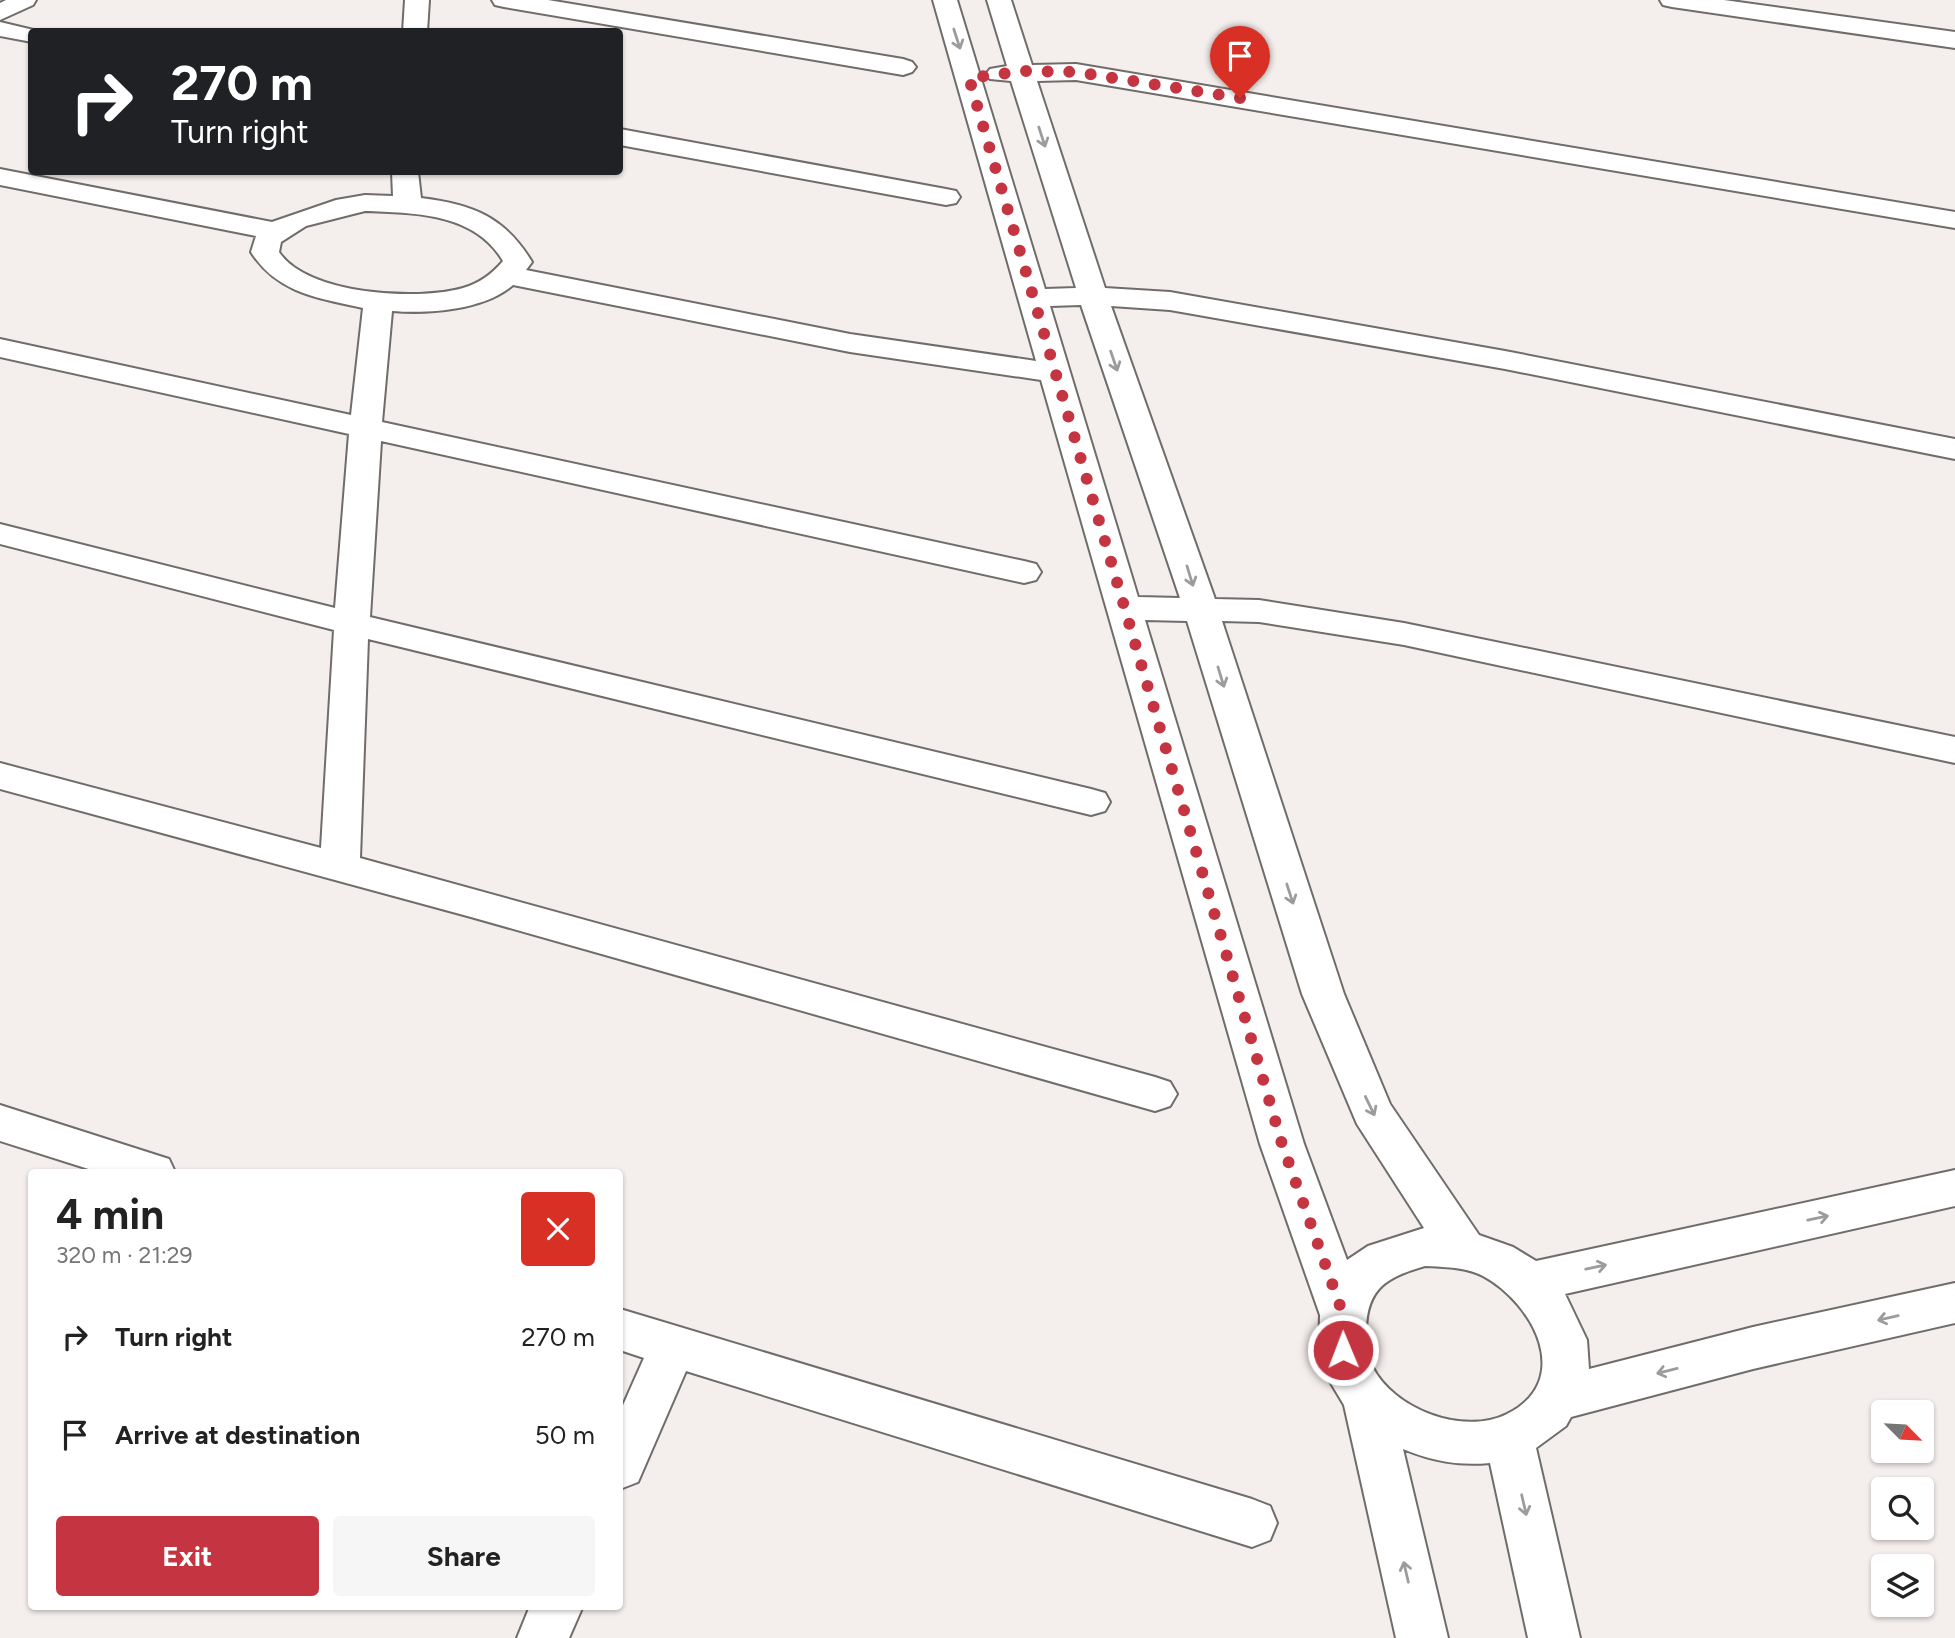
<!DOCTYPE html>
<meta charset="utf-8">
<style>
body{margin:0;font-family:Figtree,sans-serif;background:#f6f6f6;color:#222;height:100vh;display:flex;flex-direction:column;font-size:26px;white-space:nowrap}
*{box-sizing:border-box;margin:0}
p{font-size:23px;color:#767676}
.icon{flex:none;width:38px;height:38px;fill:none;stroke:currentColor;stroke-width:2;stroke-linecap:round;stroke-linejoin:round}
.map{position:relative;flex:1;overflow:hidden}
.panel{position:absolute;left:28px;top:1169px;width:595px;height:441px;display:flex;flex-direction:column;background:#fff;border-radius:7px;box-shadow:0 2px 5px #0004}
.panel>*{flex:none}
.guide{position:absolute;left:28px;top:28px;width:595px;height:147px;border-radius:7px;box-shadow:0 2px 5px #0004;background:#202124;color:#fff;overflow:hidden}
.needle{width:46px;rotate:114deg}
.buttons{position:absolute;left:1871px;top:1400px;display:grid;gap:14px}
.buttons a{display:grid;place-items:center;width:63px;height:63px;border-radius:7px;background:#fff;box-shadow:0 2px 5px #0004;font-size:35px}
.pin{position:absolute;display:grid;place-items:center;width:60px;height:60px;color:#fff;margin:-72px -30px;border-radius:50% 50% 50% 0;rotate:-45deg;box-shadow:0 0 7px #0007}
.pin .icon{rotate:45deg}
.me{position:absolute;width:77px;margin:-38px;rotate:359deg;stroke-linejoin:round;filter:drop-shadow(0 0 5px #0008)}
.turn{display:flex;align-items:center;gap:24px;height:147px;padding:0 28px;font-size:32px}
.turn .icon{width:91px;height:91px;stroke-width:2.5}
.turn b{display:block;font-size:49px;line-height:60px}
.round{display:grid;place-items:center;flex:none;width:74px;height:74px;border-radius:7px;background:#f6f6f6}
.summary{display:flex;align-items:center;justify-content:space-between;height:119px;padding:0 28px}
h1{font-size:42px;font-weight:700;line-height:52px}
.button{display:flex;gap:14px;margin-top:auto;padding:14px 28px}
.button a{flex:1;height:80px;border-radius:7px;background:#c53541;color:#fff;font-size:28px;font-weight:700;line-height:80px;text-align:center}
.button a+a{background:#f6f6f6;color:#222}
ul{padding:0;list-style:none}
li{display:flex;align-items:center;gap:21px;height:98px;padding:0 28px}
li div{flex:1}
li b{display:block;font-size:26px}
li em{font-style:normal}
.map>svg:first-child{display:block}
</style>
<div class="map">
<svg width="1955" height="1638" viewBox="0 0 1955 1638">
<rect width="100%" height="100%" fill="#f4eeec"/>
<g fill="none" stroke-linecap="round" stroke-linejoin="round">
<defs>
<g id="minor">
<polygon points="6,0 36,0 33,5 0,20 0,3"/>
<polygon points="405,0 429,0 427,32 403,32"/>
<polygon points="492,0 548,0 903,59 912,62 916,67 912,72 903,75 504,7 495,5"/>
<path d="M 933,0 L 957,0 L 1045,289 L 1076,288 L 1011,81 L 990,79 L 986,74 L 990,69 L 1007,66 L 987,0 L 1011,0 L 1032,65 L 1076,64 L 1955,212 L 1955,228 L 1076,80 L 1037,81 L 1105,288 L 1170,292 L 1505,351 L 1955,439 L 1955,459 L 1505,369 L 1170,310 L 1111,306 L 1215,599 L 1259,600 L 1404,623 L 1955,737 L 1955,763 L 1404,645 L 1259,622 L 1222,621 L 1344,994 L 1390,1104 L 1479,1235 L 1513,1247 L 1536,1261 L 1955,1170 L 1955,1206 L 1565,1294 L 1587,1340 L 1589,1369 L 1753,1327 L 1955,1283 L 1955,1323 L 1753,1369 L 1571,1417 L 1566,1426 L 1536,1448 L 1580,1638 L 1528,1638 L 1490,1463 C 1458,1466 1432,1461 1403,1449 L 1448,1638 L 1396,1638 L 1344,1405 L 1329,1380 L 1319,1350 L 1320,1315 L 1260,1144 L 1041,380 L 850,352 L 513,285 C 484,310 429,314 392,311 L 382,422 L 1024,561 L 1036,564 L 1041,572 L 1036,580 L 1024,583 L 381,441 L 370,617 L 1091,789 L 1105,793 L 1110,802 L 1105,811 L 1091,815 L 368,639 L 360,858 L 1155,1077 L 1170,1082 L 1177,1094 L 1170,1106 L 1155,1111 L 471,917 L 0,789 L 0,763 L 321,848 L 334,630 L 0,544 L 0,524 L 335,608 L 349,434 L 0,357 L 0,339 L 351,415 L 363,308 C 318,298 277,293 251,252 L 256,236 L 0,185 L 0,169 L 272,222 L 336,200 L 365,195 L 393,196 L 392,172 L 418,172 L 421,198 C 472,204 505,217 532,262 L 526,270 L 850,334 L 1036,361 ZM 365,211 C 415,213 475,213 503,261 C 492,274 480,283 463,288 C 418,301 307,295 279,252 L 281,242 L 306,226 ZM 1081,305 L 1180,598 L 1138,597 L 1050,306 ZM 1145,620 L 1187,621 L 1302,994 L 1357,1124 L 1424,1228 L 1368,1246 L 1347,1260 L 1304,1144 ZM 1425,1266 C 1443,1267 1466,1267 1483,1276 C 1533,1303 1575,1380 1507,1414 C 1463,1436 1393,1409 1372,1366 C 1366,1354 1366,1343 1366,1330 C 1367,1287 1388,1277 1425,1266 Z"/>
<polygon points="1660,0 1724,0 1955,32 1955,48 1672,7 1663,5"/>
<polygon points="0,22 42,32 32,32 32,42 0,36"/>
<polygon points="620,129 946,189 956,191 960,197 956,203 946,205 620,145"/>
<polygon points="0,1105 169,1159 175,1172 98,1172 0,1141"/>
<polygon points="620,1309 1252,1499 1270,1506 1277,1523 1270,1540 1252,1547 686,1371 638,1482 620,1489 620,1412 644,1358 620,1350"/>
<polygon points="530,1606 583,1606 569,1638 517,1638"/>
</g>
</defs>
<!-- minor casing -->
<use href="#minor" stroke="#706c69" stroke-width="4"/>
<!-- minor -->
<use href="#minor" fill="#fff" fill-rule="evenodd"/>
</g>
<!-- one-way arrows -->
<defs><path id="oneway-shaft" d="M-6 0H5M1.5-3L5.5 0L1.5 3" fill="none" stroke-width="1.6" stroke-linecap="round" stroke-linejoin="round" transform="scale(1.75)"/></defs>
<g stroke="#9c9c9b">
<use href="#oneway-shaft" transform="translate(957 39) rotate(72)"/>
<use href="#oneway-shaft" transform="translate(1042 137) rotate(72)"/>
<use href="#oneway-shaft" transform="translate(1114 361) rotate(71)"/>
<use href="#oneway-shaft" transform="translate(1190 576) rotate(73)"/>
<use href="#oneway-shaft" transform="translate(1221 677) rotate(73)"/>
<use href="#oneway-shaft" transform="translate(1290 894) rotate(72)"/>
<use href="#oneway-shaft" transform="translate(1370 1106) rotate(64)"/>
<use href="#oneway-shaft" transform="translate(1818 1218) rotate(-12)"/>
<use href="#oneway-shaft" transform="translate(1596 1267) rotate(-12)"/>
<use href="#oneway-shaft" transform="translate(1888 1318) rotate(167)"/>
<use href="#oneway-shaft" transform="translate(1667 1371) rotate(166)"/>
<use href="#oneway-shaft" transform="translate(1524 1505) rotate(77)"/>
<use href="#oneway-shaft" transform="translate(1406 1572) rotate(-103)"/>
</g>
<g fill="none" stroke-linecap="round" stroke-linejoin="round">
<!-- route -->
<polyline stroke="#c53541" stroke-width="12" stroke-dasharray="0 21.6" points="1240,98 1076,72 1023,71 969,78 1282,1144 1343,1314 1339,1334 1343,1350"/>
</g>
</svg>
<div class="buttons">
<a><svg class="needle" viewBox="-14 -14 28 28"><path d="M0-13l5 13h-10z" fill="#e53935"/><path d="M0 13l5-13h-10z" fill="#767676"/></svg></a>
<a><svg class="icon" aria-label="search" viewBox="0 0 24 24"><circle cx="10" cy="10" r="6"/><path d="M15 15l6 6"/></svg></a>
<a><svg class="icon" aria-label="layers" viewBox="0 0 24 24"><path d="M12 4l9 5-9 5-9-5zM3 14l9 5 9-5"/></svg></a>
</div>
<div class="pin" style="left:1240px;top:98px;background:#d93025"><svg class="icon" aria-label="arrive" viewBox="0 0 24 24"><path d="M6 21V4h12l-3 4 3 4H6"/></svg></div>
<svg class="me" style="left:1343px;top:1350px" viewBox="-20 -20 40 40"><circle r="17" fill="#c53541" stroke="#fff" stroke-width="3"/><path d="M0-11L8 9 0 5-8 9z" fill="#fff"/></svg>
<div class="guide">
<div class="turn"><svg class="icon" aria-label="right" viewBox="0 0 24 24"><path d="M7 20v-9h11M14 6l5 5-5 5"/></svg><div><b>270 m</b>Turn right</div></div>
</div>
<section class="panel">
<div class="summary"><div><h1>4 min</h1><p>320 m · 21:29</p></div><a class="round" style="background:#d93025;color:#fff"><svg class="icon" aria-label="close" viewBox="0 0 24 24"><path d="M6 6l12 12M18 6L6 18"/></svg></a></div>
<ul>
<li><svg class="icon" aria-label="right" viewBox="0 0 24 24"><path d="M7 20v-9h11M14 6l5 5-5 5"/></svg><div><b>Turn right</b></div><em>270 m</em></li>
<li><svg class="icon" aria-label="arrive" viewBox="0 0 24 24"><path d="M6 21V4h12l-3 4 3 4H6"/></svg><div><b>Arrive at destination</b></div><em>50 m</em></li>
</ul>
<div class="button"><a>Exit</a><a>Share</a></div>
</section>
</div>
